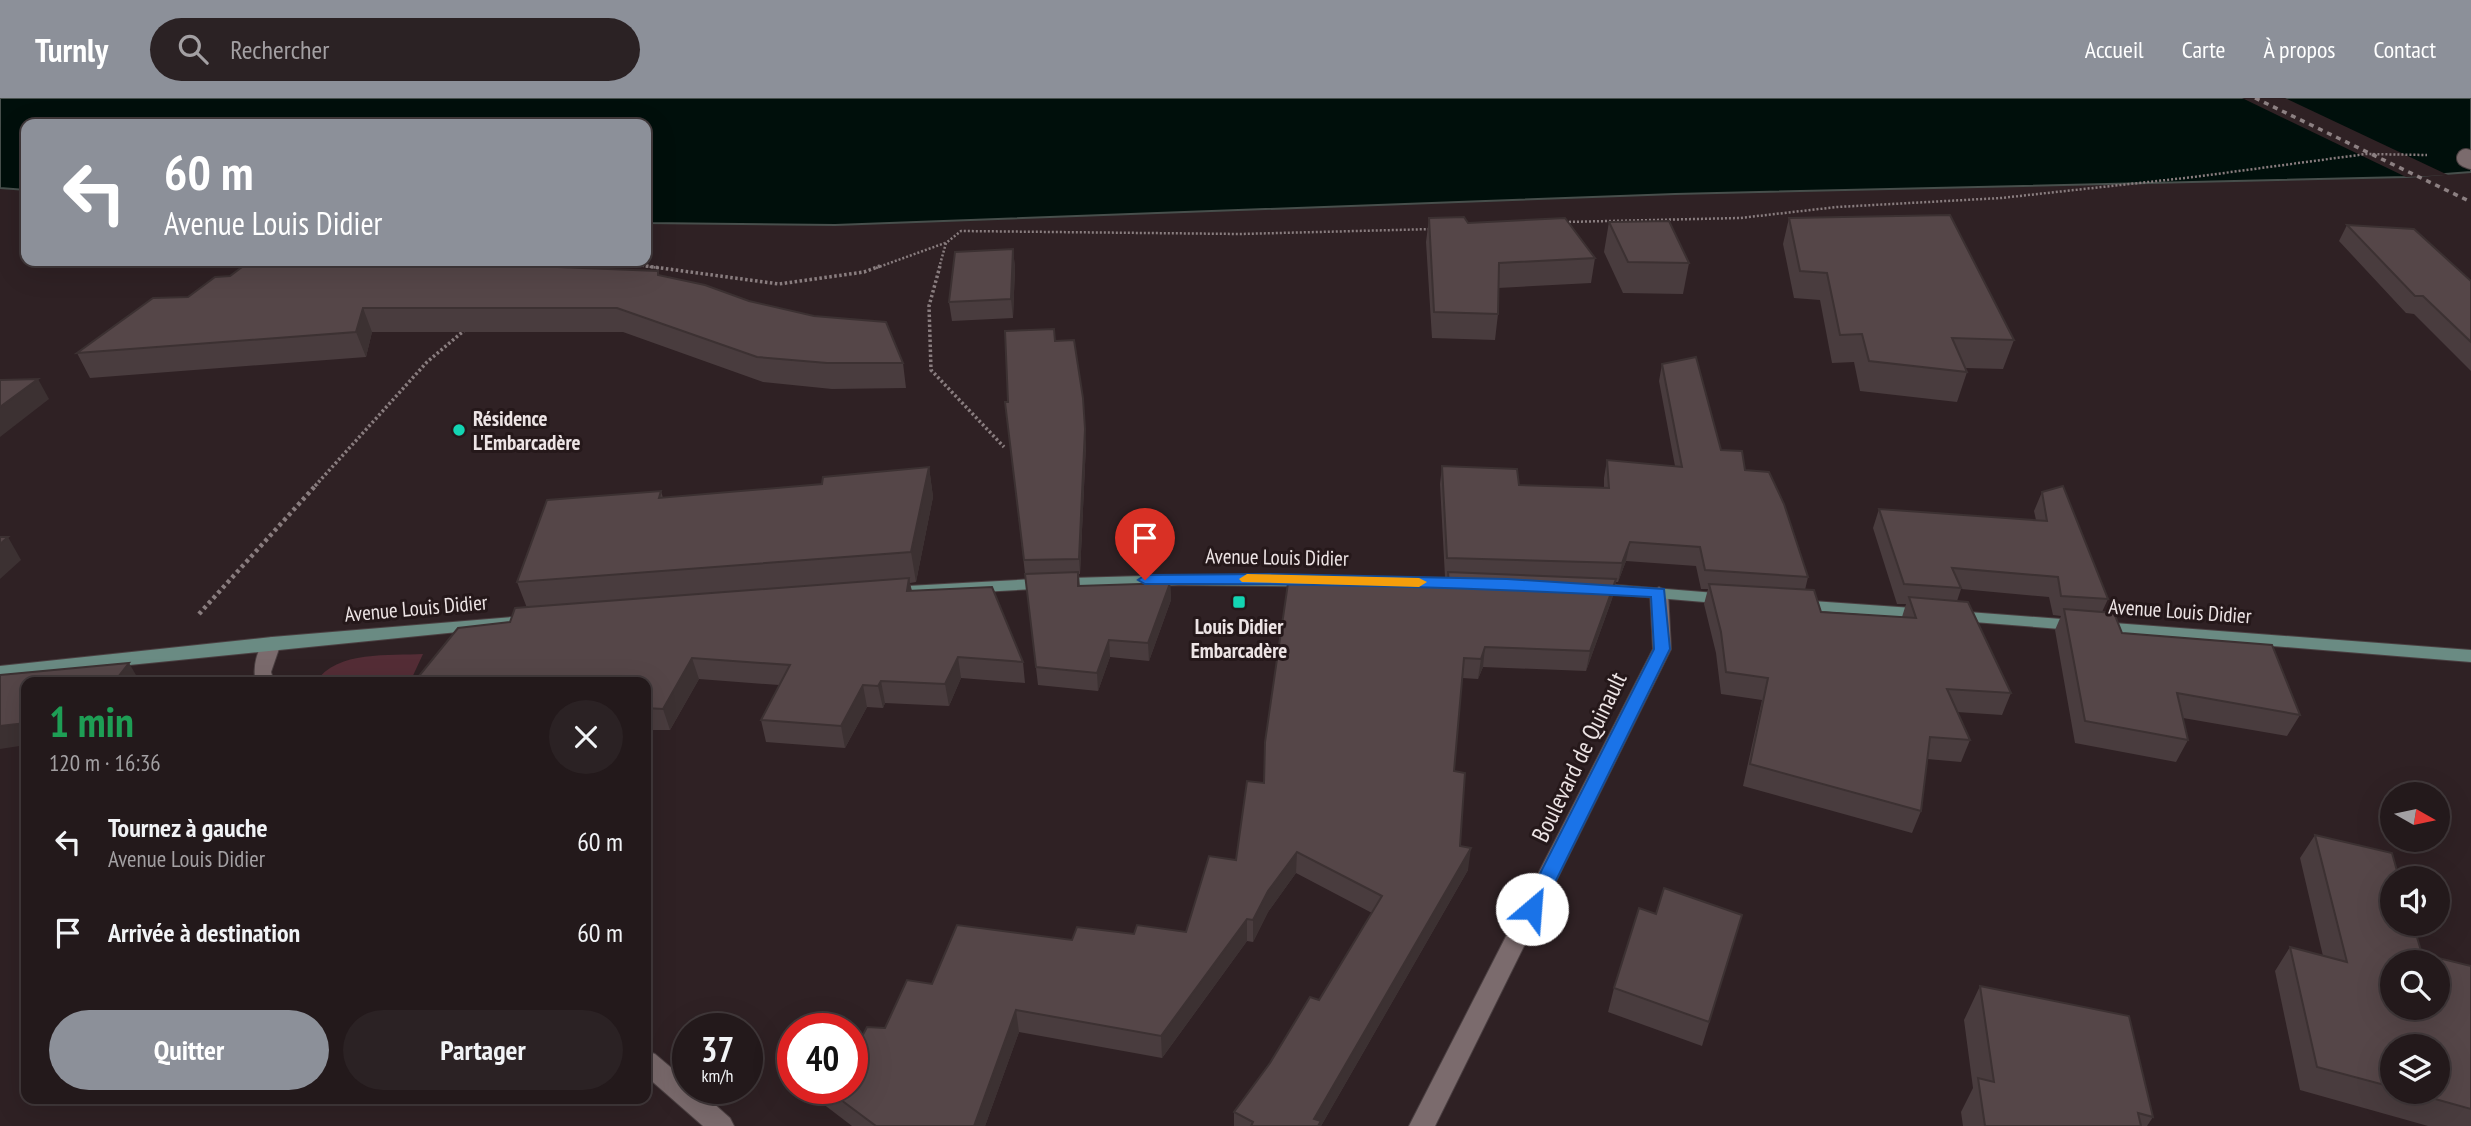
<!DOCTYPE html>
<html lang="fr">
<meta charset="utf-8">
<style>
body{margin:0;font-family:"PT Sans Narrow",sans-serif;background:#2b2224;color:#f1f3f6;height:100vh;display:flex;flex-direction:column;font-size:26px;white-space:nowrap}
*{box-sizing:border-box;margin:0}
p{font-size:23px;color:#a3a0a3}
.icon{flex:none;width:38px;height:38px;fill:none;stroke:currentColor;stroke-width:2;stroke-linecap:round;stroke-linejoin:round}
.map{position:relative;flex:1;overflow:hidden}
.panel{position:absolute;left:21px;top:579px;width:630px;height:427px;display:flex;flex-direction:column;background:#23191b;border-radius:14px;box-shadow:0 7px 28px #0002,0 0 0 2px #40383a}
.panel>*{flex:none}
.top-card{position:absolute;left:21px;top:21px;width:630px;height:147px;border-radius:14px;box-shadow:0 7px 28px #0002,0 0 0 2px #40383a;background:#8c9099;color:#fff;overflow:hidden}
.needle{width:46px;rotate:99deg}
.tools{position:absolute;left:2380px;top:684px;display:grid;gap:14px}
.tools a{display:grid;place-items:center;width:70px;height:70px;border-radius:50%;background:#23191b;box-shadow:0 7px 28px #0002,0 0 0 2px #40383a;font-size:35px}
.speed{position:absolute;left:672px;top:915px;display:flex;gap:14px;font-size:35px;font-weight:700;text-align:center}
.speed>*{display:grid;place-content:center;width:91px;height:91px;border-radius:50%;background:#23191b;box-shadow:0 7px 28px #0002,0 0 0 2px #40383a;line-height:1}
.speed small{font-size:18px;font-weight:400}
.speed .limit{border:10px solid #d22;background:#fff;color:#111}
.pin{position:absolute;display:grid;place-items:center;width:60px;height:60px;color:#fff;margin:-72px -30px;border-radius:50% 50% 50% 0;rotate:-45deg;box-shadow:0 0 7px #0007}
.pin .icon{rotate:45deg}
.me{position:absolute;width:77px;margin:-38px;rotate:27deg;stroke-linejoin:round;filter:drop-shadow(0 0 5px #0008)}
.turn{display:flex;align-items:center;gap:24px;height:147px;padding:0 28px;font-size:32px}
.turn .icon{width:91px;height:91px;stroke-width:2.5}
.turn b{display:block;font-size:49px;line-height:60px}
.round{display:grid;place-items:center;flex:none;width:74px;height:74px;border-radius:37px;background:#2b2224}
.head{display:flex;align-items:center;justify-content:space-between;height:119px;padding:0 28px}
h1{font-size:42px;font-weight:700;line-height:52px;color:#1e9e55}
.primary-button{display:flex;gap:14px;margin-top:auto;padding:14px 28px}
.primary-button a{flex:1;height:80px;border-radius:42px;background:#8c9099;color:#fff;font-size:28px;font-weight:700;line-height:80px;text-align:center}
.primary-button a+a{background:#2b2224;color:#f1f3f6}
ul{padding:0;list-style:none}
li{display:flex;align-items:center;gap:21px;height:91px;padding:0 28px}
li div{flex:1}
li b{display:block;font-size:26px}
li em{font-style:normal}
header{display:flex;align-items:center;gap:42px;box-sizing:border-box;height:98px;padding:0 35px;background:#8c9099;color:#fff}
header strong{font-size:33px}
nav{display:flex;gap:38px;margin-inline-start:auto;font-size:24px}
.search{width:490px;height:63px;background:#2b2224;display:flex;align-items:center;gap:18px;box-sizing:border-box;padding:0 24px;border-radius:38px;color:#a3a0a3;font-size:26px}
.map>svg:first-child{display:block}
</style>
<header>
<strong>Turnly</strong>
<div class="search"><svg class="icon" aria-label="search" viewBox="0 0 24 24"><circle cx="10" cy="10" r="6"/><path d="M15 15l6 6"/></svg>Rechercher</div>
<nav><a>Accueil</a><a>Carte</a><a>À propos</a><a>Contact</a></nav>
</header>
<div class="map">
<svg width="2471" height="1028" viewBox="0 0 2471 1028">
<rect width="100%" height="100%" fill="#2f2124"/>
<!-- green -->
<path fill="#542d36" d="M 423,556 L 410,584 L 316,584 C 336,552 391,558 423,556 Z"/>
<!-- water -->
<polygon fill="#000f0b" stroke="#474f4c" stroke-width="2" points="0,0 2471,0 2471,74 2406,79 1675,96 835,127 646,125 646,26 26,26 26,92 0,90"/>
<!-- pier -->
<polygon fill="#2f2124" points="2242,0 2285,0 2448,77 2406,79"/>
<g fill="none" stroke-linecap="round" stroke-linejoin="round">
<defs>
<polyline id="minor" points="2466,60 2471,62"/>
<g id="tertiary">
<polygon points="1659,489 1668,494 1671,551 1435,1028 1409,1028 1653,551 1650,494"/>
<path d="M 272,539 L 281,545 L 271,574 L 274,584 L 256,584 C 252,572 257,543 272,539 Z"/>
<polygon points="646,953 655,956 688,984 688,990 696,990 730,1020 734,1028 703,1028 646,978"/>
</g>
<g id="secondary">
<polygon points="1179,477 1469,480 1478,485 1469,490 1179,487 1034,491 889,499 880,494 889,489 1034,481"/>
<polygon points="1592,485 1728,496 1737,501 1728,506 1586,494 1583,490 1586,486"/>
<polygon points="1798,502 1927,511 1936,516 1927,521 1792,511 1789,507 1792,503"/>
<polygon points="1955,513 2471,552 2471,564 1949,522 1946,518 1949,514"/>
<polygon points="512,519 518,520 521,524 518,528 0,580 0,568 272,539"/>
</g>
</defs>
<!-- minor casing -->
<use href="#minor" stroke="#4a3f41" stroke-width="20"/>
<!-- tertiary casing -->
<use href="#tertiary" stroke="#4a3f41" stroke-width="2"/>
<!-- secondary casing -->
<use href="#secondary" stroke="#4a3f41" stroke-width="2"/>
<!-- path-far2 -->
<g stroke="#897d7f" stroke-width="2.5" stroke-dasharray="2 2" stroke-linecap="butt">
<polyline points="1565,124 1740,120 1837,109 2001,100 2194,79 2366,56 2427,57"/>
<polyline points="578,163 608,163 659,170"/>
<polyline points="544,170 559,163"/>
<polyline points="876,170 945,145"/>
<polyline points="939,170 946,145 961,133 1240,136 1434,131"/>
</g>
<!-- path-far1 -->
<g stroke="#897d7f" stroke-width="3.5" stroke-dasharray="2.5 2.5" stroke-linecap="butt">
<polyline points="646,168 779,186 864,174 880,168"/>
<polyline points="940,168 929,208 931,272 1004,349"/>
<polyline points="544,170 548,168"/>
<polyline points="315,388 427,264 466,231"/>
</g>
<!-- path -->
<polyline stroke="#897d7f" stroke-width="4.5" stroke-dasharray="3.5 3.5" stroke-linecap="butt" points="199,516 317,386"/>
<!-- minor -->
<use href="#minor" stroke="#7b6b6d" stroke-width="18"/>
<!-- tertiary -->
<use href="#tertiary" fill="#7b6b6d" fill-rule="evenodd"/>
<!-- secondary -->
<use href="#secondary" fill="#6a8b83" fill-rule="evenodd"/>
<!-- rail -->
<polyline stroke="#8c8082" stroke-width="3.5" stroke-dasharray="5 5" stroke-linecap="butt" points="2255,0 2471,104"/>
</g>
<!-- wall -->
<g fill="#493c3e" fill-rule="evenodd">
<polygon points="1429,120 1468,125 1595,160 1591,185 1498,190 1498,216 1495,242 1432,240 1426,144"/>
<polygon points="1789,120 2014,242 2003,271 1965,270 1967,274 1957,304 1860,293 1854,264 1832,265 1820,202 1794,200 1783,146"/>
<polygon points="1609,124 1689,165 1683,196 1623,195 1604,154"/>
<polygon points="2347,127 2471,183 2471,273 2414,216 2406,215 2339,143"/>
<polygon points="1013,151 1015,170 1013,220 952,223 949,204"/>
<polygon points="250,163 510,163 506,167 658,173 659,177 903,265 906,290 832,291 763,284 623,234 372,234 366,259 90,280 77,255 230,178"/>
<polygon points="1055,243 1086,346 1080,476 1079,476 1080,488 1170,485 1171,502 1149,563 1110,559 1098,593 1038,587 1005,304 1008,304"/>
<polygon points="1662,266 1721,352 1745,372 1808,479 1805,492 1821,514 1902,519 1906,506 1897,506 1873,430 1879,411 2036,422 2034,413 2042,394 2108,501 2102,514 2122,535 2300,617 2287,638 2183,620 2188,642 2176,664 2075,645 2055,532 2061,518 2053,517 2049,499 1961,491 1957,503 2011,595 2002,617 1957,614 1970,642 1961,664 1927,661 1921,713 1912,735 1743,688 1762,602 1721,596 1716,555 1704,506 1708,491 1701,491 1696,468 1626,463 1618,484 1616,484 1612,501 1586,573 1483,569 1478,581 1462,580 1454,673 1460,748 1468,772 1321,1028 1234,1028 1234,1014 1319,902 1372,815 1296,775 1268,814 1253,844 1247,843 1162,960 1019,934 985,1028 852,1028 818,1002 814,990 852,990 858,946 885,930 932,886 1072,842 1134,836 1186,834 1236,762 1264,685 1446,489 1447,479 1445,479 1440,386 1442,368 1519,387 1604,389 1604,380 1607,362 1675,368 1659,283"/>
<polygon points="929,369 933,399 916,484 910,485 912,493 1023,564 1025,585 961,580 949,608 885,605 883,610 867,609 845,650 766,644 761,622 779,587 699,581 670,632 646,632 646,584 510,524 527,510 517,484 661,393 663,400 822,386"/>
<path d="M 2315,737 L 2422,856 L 2471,868 L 2471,1028 L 2428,1028 L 2300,992 L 2275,873 L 2290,849 L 2323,858 L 2300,760 ZM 2392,948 L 2438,994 L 2392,994 Z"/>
<polygon points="1742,817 1702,948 1608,914 1614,890"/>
<polygon points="1980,888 2153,1019 2147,1028 1963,1028 1961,1014 1973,990 1964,922"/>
</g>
<!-- shaded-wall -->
<g fill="#3c3132">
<polygon points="1013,151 1015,170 1013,220 1011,201"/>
<polygon points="484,163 510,163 489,190 481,166"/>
<polygon points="363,210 372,234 366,259 356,234"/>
<polygon points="38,281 49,301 0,339 0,309"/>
<polygon points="1083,300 1086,346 1080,476 1079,461"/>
<polygon points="929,369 933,399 916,484 911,454"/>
<polygon points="8,439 21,462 0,481 0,446"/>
<polygon points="1630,444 1626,463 1618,484 1622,465"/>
<polygon points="909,480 913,501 907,493"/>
<polygon points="1616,481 1612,501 1586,573 1590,553"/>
<polygon points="1170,485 1171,502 1149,563 1148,545"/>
<polygon points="1109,542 1110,559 1098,593 1097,575"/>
<polygon points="1485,549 1483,569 1478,581 1481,561"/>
<polygon points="958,559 961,580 949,608 945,586"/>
<polygon points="692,560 699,581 670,632 663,611"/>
<polygon points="129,565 140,584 114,584"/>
<polygon points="881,583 885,605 883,610 878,588"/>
<polygon points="863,587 867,609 845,650 841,628"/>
<polygon points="26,625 26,647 0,651 0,628"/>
<polygon points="1471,750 1468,772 1321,1028 1314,1028 1314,1021"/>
<polygon points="1297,754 1296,775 1268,814 1253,844 1253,822 1268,793"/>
<polygon points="1247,821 1247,843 1162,960 1161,938"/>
<polygon points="1016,912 1019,934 985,1028 974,1028"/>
</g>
<!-- building -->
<g fill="#554648" stroke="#3c3132" stroke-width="2" fill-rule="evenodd">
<polygon points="1950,117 2014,242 1952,240 1967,274 1869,263 1862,236 1840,237 1827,175 1800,173 1789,120"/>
<polygon points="1464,119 1468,125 1565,120 1595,160 1499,165 1498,216 1434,214 1429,120"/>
<polygon points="1669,123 1689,165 1628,164 1609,124"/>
<polygon points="2347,127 2414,131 2471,183 2471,244 2423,198 2415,198"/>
<polygon points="1013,151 1011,201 949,204 955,154"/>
<polygon points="250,163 484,163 481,166 658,173 658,177 705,187 749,203 814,218 886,224 903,265 827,265 757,259 617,210 363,210 356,234 77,255 153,200 188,199 215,179 230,178"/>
<polygon points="1054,231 1055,243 1074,242 1083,300 1085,331 1079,461 1024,462 1005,304 1008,304 1005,233"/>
<polygon points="1696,259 1721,352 1742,353 1745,372 1769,374 1784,406 1808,479 1705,472 1700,449 1630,444 1622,465 1447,460 1442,368 1517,371 1519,387 1609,390 1607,362 1682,369 1662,266"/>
<polygon points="38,281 0,309 0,282"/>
<polygon points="929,369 911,454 517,484 547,402 661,393 659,400 822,386 823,379"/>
<polygon points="2063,388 2108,501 2061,498 2058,479 1952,470 1961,490 1904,486 1879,411 2047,423 2042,394"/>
<polygon points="0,439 8,439 0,446"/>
<polygon points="1078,474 1078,488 1170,485 1148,545 1109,542 1097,575 1036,569 1025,476"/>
<polygon points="1448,474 1616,481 1590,553 1485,549 1481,561 1464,560 1454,673 1465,675 1460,748 1471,750 1314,1021 1321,1023 1318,1028 1251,1028 1253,1024 1234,1014 1270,965 1310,899 1319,902 1382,798 1297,754 1268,793 1253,822 1247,821 1161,938 1016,912 974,1028 876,1028 825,990 852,990 852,945 858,946 867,929 885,930 907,882 932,886 957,827 1072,842 1077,829 1134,836 1137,827 1186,834 1209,758 1236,762 1247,683 1264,685 1265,644 1288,485 1449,489"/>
<polygon points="909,480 907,493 992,489 1023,564 958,559 945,586 881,583 878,588 863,587 841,628 761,622 790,567 692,560 663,611 646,610 646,584 414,584 458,530 510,524 515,510"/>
<polygon points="1709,486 1814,492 1821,514 1916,520 1909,499 1968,504 2011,595 1947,591 1970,642 1930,639 1921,713 1750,666 1768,580 1726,574 1721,534"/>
<polygon points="2064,511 2114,515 2122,535 2272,547 2300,617 2177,595 2188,642 2085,623"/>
<polygon points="129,565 114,584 26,584 26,625 0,628 0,577"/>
<path d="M 2315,737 L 2392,755 L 2399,780 L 2392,780 L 2392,826 L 2413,826 L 2422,856 L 2471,868 L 2471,1011 L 2410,994 L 2438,994 L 2438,948 L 2392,948 L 2392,989 L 2317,969 L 2290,849 L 2347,864 ZM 2392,864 L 2438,864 L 2438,910 L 2392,910 Z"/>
<polygon points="1664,790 1742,817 1709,924 1614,890 1639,810 1656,816"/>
<polygon points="1980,888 2129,918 2153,1019 2138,1015 2141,1028 1985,1028 1978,980 1994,984"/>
</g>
<!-- route -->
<path fill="#1a73e8" stroke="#114b97" stroke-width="2" d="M 1268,476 L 1507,481 L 1664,491 L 1670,551 L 1539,817 L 1532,819 L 1525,817 L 1522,811 L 1654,551 L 1651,499 C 1483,490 1314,485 1145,486 L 1138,482 L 1145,477 Z"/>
<!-- slow -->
<polygon fill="#f59e0b" points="1247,476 1419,480 1427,484 1419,489 1242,484 1239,481"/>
<!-- markers -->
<g fill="#13d5b3" stroke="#25181a" stroke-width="2.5">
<circle cx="459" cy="332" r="7"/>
<rect x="1232" y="497" width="14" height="14" rx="3.5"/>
</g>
<g text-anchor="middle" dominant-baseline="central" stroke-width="6" stroke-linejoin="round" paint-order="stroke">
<!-- poi labels -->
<g font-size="21" font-weight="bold" fill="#ede4e5" stroke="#25181a" text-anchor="start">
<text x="473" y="320">Résidence<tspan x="473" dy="24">L'Embarcadère</tspan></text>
<text x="1239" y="528" text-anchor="middle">Louis Didier<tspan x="1239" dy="24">Embarcadère</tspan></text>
</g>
<!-- street labels -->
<g font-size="21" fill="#ede4e5" stroke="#25181a">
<text transform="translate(1277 459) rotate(1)">Avenue Louis Didier</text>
<text transform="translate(416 510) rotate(-5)">Avenue Louis Didier</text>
<text transform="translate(2180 513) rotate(4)">Avenue Louis Didier</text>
</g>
<!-- near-street labels -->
<g font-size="24" fill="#ede4e5" stroke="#25181a">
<text transform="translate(1579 659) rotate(-64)">Boulevard de Quinault</text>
</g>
</g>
</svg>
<div class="tools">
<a><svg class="needle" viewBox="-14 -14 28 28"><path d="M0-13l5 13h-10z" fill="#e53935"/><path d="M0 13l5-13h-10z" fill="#a3a0a3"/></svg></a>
<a><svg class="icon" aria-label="sound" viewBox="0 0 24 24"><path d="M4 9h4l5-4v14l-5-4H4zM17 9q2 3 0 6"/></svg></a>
<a><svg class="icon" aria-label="search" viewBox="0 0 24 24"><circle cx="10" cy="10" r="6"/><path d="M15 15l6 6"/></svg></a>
<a><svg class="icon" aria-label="layers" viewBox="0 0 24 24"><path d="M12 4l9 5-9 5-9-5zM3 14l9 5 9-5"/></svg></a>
</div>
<div class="speed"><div>37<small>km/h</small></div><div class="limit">40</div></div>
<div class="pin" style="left:1145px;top:482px;background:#d93025"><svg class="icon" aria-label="arrive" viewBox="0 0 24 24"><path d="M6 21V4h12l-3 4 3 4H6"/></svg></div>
<svg class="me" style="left:1532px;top:811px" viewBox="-20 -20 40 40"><circle r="19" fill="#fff"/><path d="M0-13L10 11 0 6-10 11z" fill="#1a73e8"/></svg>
<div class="top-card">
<div class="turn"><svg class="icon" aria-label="left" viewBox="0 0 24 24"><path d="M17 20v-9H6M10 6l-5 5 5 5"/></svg><div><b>60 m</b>Avenue Louis Didier</div></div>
</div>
<section class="panel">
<div class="head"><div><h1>1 min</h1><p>120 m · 16:36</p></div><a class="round"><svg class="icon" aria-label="close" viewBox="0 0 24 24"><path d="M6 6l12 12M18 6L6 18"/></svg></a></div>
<ul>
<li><svg class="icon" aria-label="left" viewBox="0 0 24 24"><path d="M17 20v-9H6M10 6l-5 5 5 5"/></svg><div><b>Tournez à gauche</b><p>Avenue Louis Didier</p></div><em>60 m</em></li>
<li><svg class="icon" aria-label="arrive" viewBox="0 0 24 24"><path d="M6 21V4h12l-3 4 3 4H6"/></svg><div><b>Arrivée à destination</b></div><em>60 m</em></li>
</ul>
<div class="primary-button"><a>Quitter</a><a>Partager</a></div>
</section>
</div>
